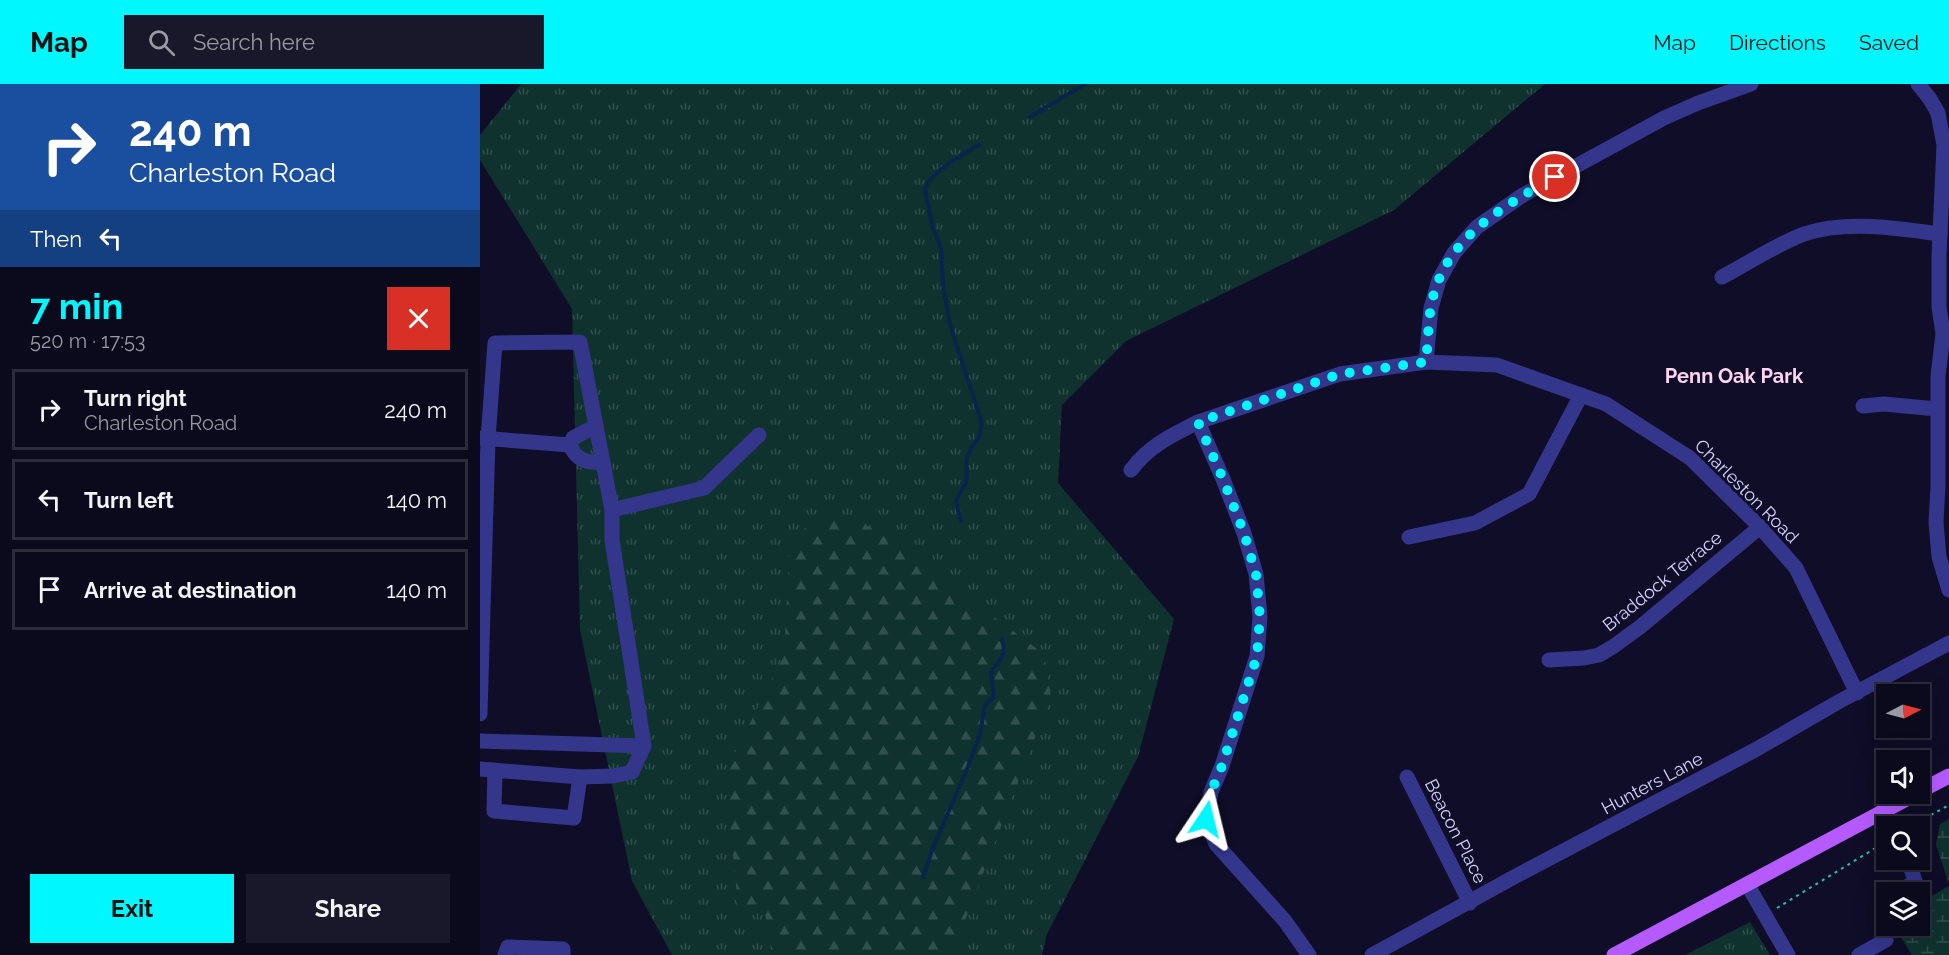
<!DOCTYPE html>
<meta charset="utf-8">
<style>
body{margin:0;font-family:Raleway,sans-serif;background:#19182a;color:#f1f3f6;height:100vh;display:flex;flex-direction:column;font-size:22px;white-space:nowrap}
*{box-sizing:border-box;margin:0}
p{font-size:20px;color:#9a9aa4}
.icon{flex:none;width:33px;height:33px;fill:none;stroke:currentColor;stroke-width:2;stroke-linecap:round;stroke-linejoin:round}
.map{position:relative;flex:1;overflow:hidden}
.sheet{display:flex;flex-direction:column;background:#0b0a1d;width:480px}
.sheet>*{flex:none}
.hud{background:#1a4fa0;color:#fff;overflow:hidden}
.needle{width:39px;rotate:84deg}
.fabs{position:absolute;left:1396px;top:600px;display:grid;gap:12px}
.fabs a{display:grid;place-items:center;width:54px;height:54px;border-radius:0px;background:#0b0a1d;box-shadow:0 6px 24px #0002,0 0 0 2px #2b2b3b;font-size:30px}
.pin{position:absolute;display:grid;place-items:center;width:51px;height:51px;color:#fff;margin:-26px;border:3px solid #fff;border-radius:50%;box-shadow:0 2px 6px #0007}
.me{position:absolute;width:66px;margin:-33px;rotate:10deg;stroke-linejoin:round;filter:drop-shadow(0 0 4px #0008)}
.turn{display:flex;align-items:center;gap:21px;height:126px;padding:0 30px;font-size:27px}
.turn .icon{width:78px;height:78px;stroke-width:2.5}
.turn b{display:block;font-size:42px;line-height:51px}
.then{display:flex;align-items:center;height:57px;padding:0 30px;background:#0003;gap:12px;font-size:22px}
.round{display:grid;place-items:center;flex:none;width:63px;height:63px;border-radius:0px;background:#19182a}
.overview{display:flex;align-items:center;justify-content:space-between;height:102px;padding:0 30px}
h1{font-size:36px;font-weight:700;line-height:45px;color:#00f7fe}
.button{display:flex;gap:12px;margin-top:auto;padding:12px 30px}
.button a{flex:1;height:69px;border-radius:0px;background:#00f7fe;color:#111;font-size:24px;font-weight:700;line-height:69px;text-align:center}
.button a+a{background:#19182a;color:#f1f3f6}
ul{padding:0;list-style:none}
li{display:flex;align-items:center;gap:18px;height:81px;margin:0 12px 9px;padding:0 18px;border:3px solid #2b2b3b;border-radius:0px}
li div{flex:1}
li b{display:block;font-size:22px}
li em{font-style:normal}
header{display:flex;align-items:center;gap:36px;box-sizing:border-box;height:84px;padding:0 30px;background:#00f7fe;color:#111}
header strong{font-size:28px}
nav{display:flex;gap:33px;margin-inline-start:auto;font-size:21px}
.search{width:420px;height:54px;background:#19182a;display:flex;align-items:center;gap:15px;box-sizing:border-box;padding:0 21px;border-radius:0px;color:#9a9aa4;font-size:22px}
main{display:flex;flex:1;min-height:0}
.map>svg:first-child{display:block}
</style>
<header>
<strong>Map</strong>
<div class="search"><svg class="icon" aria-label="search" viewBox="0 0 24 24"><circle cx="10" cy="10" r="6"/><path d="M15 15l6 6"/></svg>Search here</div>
<nav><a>Map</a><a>Directions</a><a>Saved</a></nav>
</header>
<main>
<section class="sheet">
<div class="hud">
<div class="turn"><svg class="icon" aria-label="right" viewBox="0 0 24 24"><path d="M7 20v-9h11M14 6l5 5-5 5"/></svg><div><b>240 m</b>Charleston Road</div></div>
<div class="then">Then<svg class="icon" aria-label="left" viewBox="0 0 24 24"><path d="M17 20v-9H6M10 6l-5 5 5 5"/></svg></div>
</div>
<div class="overview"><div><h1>7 min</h1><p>520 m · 17:53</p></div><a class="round" style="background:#d93025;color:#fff"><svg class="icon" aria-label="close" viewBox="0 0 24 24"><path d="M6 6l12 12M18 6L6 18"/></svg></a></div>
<ul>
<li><svg class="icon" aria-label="right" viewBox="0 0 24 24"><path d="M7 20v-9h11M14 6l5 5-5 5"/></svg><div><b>Turn right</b><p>Charleston Road</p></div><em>240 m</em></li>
<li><svg class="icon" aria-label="left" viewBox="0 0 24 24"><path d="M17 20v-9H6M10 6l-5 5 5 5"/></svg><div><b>Turn left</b></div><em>140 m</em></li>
<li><svg class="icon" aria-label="arrive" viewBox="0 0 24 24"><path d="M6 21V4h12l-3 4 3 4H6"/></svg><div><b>Arrive at destination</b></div><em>140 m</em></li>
</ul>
<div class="button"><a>Exit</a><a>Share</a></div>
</section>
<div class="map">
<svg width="1469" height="871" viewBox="0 0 1469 871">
<defs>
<pattern id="grass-tufts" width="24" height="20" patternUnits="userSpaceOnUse" patternTransform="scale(1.5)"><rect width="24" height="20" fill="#0f322e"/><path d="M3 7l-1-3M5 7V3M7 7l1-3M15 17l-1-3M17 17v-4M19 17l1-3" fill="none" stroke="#314f4d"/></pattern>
<pattern id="forest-firs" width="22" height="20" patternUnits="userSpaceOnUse" patternTransform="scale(1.5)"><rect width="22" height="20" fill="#0f322e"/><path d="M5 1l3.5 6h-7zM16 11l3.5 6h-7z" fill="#314f4d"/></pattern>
<pattern id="wetland-marsh" width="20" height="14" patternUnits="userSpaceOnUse" patternTransform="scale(1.5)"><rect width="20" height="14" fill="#0f322e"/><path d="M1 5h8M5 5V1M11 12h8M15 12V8" fill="none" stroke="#314f4d"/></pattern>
</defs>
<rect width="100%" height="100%" fill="#0f0d27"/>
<!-- grass -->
<g fill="url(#grass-tufts)">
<polygon points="41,0 1065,0 914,126 646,257 582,321 578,399 694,535 658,673 567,850 562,871 192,871 152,797 100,546 92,225 0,76 0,51"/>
<polygon points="1270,838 1290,871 1205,871"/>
</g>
<!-- forest -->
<polygon fill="url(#forest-firs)" points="339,432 393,443 564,570 571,612 472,871 292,871 285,830 258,821 245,689 304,571 310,457"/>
<!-- wetland -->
<g fill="url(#wetland-marsh)">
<polygon points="1469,735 1469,800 1456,761 1460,740"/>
<polygon points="1469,802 1469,871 1432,871 1414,842 1440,842 1440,819"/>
</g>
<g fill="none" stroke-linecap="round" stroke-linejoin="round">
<!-- stream -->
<g stroke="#07254c" stroke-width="4">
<polyline points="550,33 605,0"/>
<path d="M 481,437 L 476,419 C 478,411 482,407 485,401 C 489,392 484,381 488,371 C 494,356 503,355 501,336 L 470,241 L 463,201 L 461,164 L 453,144 L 445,106 C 448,89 485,69 499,61"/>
<path d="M 443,793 L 454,761 L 488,683 L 500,650 L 505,621 L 514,613 L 511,588 C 520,576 527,571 522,555"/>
</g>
<!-- path -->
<g stroke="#23c3ae" stroke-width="2" stroke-dasharray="3 4.5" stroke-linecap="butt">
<polyline points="1431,742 1469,721"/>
<polyline points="1297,824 1407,757"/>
</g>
<!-- minor -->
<g stroke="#33368b" stroke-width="15">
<polyline points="1438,0 1450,15 1458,29 1464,61 1459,172 1459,223 1463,250 1458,292 1458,402 1456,438 1459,473 1469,506"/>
<path d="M 1242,193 C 1269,179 1295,161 1324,150 C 1365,136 1418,144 1460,150"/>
<polyline points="946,278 951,224 959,196 974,169 997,143 1043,111 1184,34 1218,19 1271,0"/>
<polyline points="1383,322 1404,320 1457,325"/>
<polyline points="718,338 743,395 764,449 776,490 780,533 777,572 742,682 731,708 726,735 736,760 805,837 829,871"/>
<path d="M 116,342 L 93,354 L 90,361 C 96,376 107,380 123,378"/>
<polyline points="0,354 90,361"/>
<path d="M 651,386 C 669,362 692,351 718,338 L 860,290 L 946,278 L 1017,281 L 1126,320 L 1210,374 L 1280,443 L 1316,484 L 1377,609"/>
<polyline points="132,426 224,404 279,351"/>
<polyline points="929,453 995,439 1049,410 1101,311"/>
<polyline points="1069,576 1104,574 1119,571 1134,562 1160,543 1280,443"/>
<polyline points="0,630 8,355 15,259 100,258 132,426 132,456 164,662 0,657"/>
<polyline points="0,685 100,693 94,734 14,727 15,686"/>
<polyline points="100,693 133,692 152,688 164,662"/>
<polyline points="927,693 990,819"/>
<polyline points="1402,727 1410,742"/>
<polyline points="1267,800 1308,871"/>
<polyline points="1422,807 1435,797 1428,776"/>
<polyline points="25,871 28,863 83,865 83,871"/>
<polyline points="892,871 1036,792 1275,666 1360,617 1469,559"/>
<polyline points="1379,871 1406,856"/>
</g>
<!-- major -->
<g stroke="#b55aff" stroke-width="15">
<polyline points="1440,707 1469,692"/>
<polyline points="1134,871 1436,710"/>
</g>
</g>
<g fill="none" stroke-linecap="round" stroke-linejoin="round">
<!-- route -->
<path stroke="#00f7fe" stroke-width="10" stroke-dasharray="0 18" d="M 726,735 L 731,708 L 742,682 L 777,572 L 780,533 L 776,490 L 764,449 L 743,395 L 718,338 L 860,290 L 946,278 C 948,260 948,240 951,222 C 964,154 1020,125 1075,93"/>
</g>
<g text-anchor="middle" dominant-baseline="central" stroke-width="6" stroke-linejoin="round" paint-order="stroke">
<!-- street labels -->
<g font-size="18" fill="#d5d3ff" stroke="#0f0d27">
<text transform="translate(1267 407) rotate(45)">Charleston Road</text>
<text transform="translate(1182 497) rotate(-39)">Braddock Terrace</text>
<text transform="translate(1172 699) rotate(-28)">Hunters Lane</text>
<text transform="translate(976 747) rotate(63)">Beacon Place</text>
</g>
<!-- neighbourhood labels -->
<g font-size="20" font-weight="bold" fill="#ffd5f3" stroke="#0f0d27">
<text x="1254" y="292">Penn Oak Park</text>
</g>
</g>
</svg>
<div class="fabs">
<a><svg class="needle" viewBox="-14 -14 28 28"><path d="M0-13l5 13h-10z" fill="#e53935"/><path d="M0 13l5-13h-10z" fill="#9a9aa4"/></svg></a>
<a><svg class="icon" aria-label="sound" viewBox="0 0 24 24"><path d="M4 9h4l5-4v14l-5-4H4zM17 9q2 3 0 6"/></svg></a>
<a><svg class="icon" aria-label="search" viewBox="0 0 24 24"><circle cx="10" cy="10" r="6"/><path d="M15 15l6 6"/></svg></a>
<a><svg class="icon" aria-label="layers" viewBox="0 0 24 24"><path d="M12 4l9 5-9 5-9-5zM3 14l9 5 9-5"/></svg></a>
</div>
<div class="pin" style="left:1075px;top:93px;background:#d93025"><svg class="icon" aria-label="arrive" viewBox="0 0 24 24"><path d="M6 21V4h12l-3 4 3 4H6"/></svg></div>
<svg class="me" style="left:726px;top:735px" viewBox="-20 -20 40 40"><path d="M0-17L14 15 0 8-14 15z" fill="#00f7fe" stroke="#fff" stroke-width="4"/></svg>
</div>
</main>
